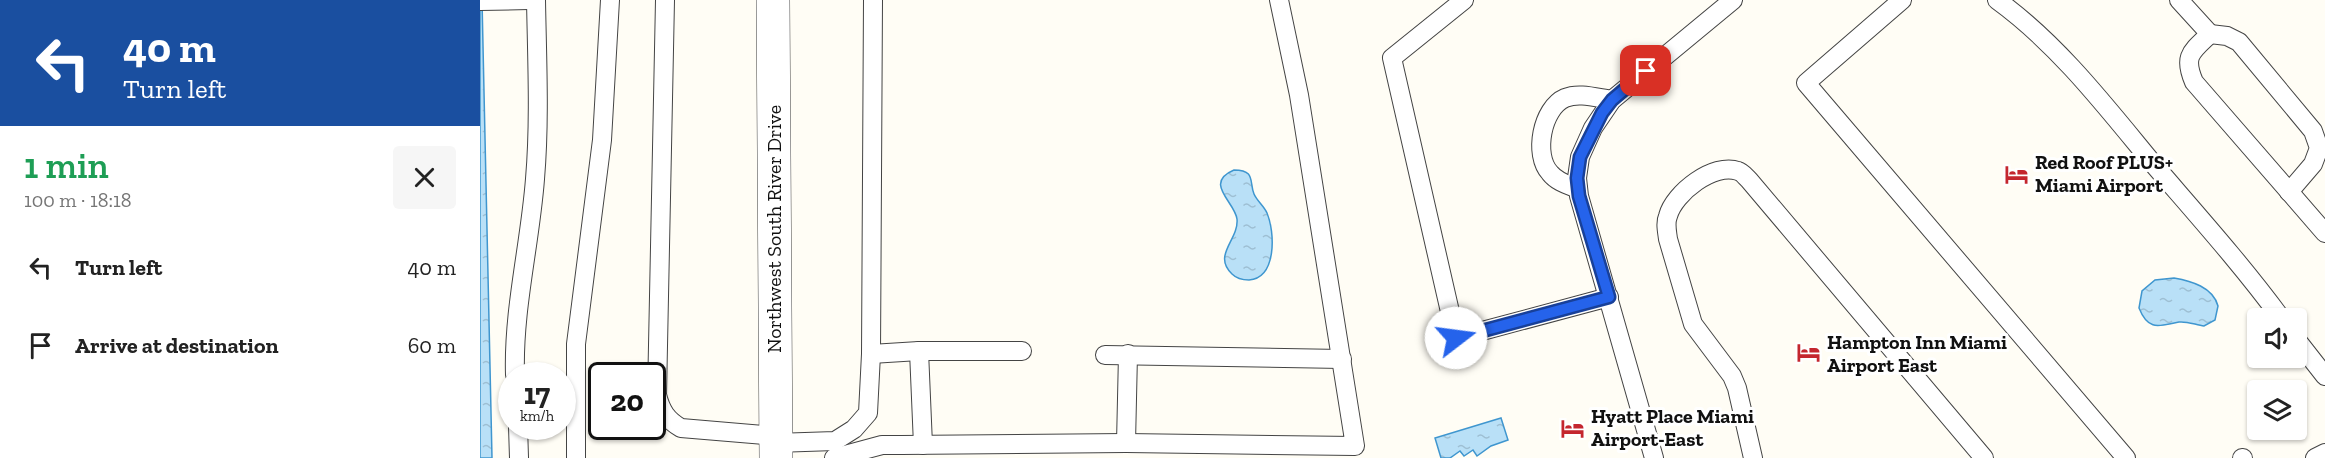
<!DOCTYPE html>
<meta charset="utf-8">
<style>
body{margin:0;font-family:"Zilla Slab",serif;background:#f6f6f6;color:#222;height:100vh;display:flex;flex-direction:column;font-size:22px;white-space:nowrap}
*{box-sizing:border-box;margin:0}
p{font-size:20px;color:#767676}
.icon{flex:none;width:33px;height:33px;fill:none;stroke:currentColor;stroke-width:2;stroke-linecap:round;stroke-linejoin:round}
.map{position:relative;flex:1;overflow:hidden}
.side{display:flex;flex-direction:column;background:#fff;width:480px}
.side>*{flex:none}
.guide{background:#1a4fa0;color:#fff;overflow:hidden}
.tools{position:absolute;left:1767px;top:308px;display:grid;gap:12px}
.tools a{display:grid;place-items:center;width:60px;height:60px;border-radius:6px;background:#fff;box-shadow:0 2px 4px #0004;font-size:30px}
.speed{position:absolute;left:18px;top:362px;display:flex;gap:12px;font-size:30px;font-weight:700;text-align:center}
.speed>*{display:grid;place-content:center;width:78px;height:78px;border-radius:50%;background:#fff;box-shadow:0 2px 4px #0004;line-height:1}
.speed small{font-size:15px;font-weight:400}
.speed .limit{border:3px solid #111;border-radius:9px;background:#fff;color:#111}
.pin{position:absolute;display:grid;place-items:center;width:51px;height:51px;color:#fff;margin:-26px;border-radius:12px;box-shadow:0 3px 9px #0006}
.me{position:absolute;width:66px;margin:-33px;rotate:75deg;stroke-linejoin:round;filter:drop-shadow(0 0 4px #0008)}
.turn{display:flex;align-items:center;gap:21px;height:126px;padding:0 24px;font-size:27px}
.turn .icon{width:78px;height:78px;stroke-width:2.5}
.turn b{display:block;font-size:42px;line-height:51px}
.round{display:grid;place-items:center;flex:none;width:63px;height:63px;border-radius:6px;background:#f6f6f6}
.summary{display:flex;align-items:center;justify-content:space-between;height:102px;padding:0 24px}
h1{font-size:36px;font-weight:600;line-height:45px;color:#1e9e55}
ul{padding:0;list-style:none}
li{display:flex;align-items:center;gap:18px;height:78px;padding:0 24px}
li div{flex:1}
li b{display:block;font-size:22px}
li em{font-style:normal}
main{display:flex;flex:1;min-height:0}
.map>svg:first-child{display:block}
</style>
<main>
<section class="side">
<div class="guide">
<div class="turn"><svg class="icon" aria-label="left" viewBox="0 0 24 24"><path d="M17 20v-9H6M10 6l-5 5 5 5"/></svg><div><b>40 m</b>Turn left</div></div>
</div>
<div class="summary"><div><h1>1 min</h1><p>100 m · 18:18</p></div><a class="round"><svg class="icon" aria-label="close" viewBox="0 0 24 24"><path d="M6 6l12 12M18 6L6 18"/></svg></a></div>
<ul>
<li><svg class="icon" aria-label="left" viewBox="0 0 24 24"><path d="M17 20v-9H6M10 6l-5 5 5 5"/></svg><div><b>Turn left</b></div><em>40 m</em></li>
<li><svg class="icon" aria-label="arrive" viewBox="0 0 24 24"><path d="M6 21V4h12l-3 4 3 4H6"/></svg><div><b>Arrive at destination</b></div><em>60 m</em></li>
</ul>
</section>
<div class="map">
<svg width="1845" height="458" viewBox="0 0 1845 458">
<defs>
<pattern id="water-ripples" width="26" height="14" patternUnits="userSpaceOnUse" patternTransform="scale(1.5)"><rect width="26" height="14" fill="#b9e0f7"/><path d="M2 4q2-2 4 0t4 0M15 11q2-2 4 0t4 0" fill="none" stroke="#9ebfd3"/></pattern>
</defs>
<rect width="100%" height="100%" fill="#fffdf5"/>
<!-- water -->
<g fill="url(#water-ripples)" stroke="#3f96cf" stroke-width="1.5">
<polygon points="0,0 2,0 12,458 0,458"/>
<path d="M 754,170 C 776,170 769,182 774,194 C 777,201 784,206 787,213 C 795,232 797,278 769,280 C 762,280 756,278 752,274 C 732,255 759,240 757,219 C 755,202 723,183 754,170 Z"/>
<path d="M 1694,278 C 1711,281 1733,287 1738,306 L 1735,320 L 1724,326 C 1716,325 1707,321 1699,322 C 1681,325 1669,333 1659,308 L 1662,291 L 1675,280 Z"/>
<polygon points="1021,418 1028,440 1011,446 997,456 993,450 984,456 980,451 970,458 961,458 955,438"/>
</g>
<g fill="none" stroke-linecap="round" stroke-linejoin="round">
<defs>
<g id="service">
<path d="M 185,0 L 177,395 C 181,411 187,420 201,428 L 295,436"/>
<polyline points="984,0 912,58 976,338 1129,297"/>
<polyline points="1422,0 1326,83 1646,458"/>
<path d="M 1517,0 C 1579,45 1627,108 1675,166 C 1718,216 1762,265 1801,318"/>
<path d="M 1699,0 L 1730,34 C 1711,52 1703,56 1714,82 L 1845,233"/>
<polyline points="0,1 49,0"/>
<polyline points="1730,34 1747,36 1759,42 1833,131 1839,148 1833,164 1809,192"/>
<path d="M 1098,189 C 1088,185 1077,182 1070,173 C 1053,155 1062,108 1085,98 C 1099,92 1117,98 1132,100"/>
<polyline points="1816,339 1845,376"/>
<polyline points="391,354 439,351"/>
<polyline points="625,355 862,359"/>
<path d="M 35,375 C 33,309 50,245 55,179 C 60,120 57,59 56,0"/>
<polyline points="38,426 39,458"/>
<polyline points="295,443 355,441 374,429 388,413 391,354 393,0"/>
<polyline points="646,443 648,354"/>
<polyline points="443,445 439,351 542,351"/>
<polyline points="96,458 96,344 122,140 130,0"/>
<polyline points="354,458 402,445 421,445 646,443 875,446 819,95 799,0"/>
<polyline points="1174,458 1099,196 1097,178 1100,157 1113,128 1132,100 1253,0"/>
<path d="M 1273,458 L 1257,388 L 1252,376 L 1213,324 L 1188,239 C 1187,231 1185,223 1188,216 C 1194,193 1234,162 1258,171 C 1262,172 1266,177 1269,180 L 1504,458"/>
<polyline points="1762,458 1763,458"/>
<polyline points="1835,458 1845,453"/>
</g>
<polyline id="tertiary" points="293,0 296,458"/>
</defs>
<!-- service casing -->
<use href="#service" stroke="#444" stroke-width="20"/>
<!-- tertiary casing -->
<use href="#tertiary" stroke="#444" stroke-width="34"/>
<!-- service -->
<use href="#service" stroke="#fff" stroke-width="18"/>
<!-- tertiary -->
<use href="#tertiary" stroke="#fff" stroke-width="33"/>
</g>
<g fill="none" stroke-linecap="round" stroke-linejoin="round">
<defs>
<polyline id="route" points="976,338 1129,297 1099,196 1097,178 1100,157 1122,113 1132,100 1166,71"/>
</defs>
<!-- route casing -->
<use href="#route" stroke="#184099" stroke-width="15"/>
<!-- route -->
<use href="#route" stroke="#2563eb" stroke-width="10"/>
</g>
<!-- icons -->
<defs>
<symbol id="hotel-bare" viewBox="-9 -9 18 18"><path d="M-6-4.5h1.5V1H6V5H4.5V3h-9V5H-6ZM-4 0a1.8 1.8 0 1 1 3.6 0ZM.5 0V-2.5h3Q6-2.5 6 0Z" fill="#c4262e" stroke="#fff" stroke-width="2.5" paint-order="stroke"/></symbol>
</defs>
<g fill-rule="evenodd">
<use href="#hotel-bare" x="1520" y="158" width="33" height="33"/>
<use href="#hotel-bare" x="1312" y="336" width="33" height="33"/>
<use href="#hotel-bare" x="1076" y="412" width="33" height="33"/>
</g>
<g text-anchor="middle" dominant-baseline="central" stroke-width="6" stroke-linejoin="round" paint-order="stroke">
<!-- poi labels -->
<g font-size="20" font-weight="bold" fill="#111" stroke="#fff" text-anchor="start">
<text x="1555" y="162">Red Roof PLUS+<tspan x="1555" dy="23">Miami Airport</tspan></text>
<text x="1347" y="342">Hampton Inn Miami<tspan x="1347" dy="23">Airport East</tspan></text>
<text x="1111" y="416">Hyatt Place Miami<tspan x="1111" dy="23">Airport-East</tspan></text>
</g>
<!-- street labels -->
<g font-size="20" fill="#111" stroke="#fff">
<text transform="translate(294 229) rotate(-90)">Northwest South River Drive</text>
</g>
</g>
</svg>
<div class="tools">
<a><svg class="icon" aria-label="sound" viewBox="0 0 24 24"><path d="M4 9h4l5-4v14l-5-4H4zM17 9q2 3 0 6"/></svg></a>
<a><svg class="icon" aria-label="layers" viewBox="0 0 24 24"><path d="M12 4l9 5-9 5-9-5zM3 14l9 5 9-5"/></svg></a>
</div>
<div class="speed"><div>17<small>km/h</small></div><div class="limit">20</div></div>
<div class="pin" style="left:1166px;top:71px;background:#d93025"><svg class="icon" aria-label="arrive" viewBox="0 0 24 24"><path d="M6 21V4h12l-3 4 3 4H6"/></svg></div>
<svg class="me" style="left:976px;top:338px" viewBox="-20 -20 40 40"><circle r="19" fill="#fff"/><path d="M0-13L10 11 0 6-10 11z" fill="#2563eb"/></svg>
</div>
</main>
